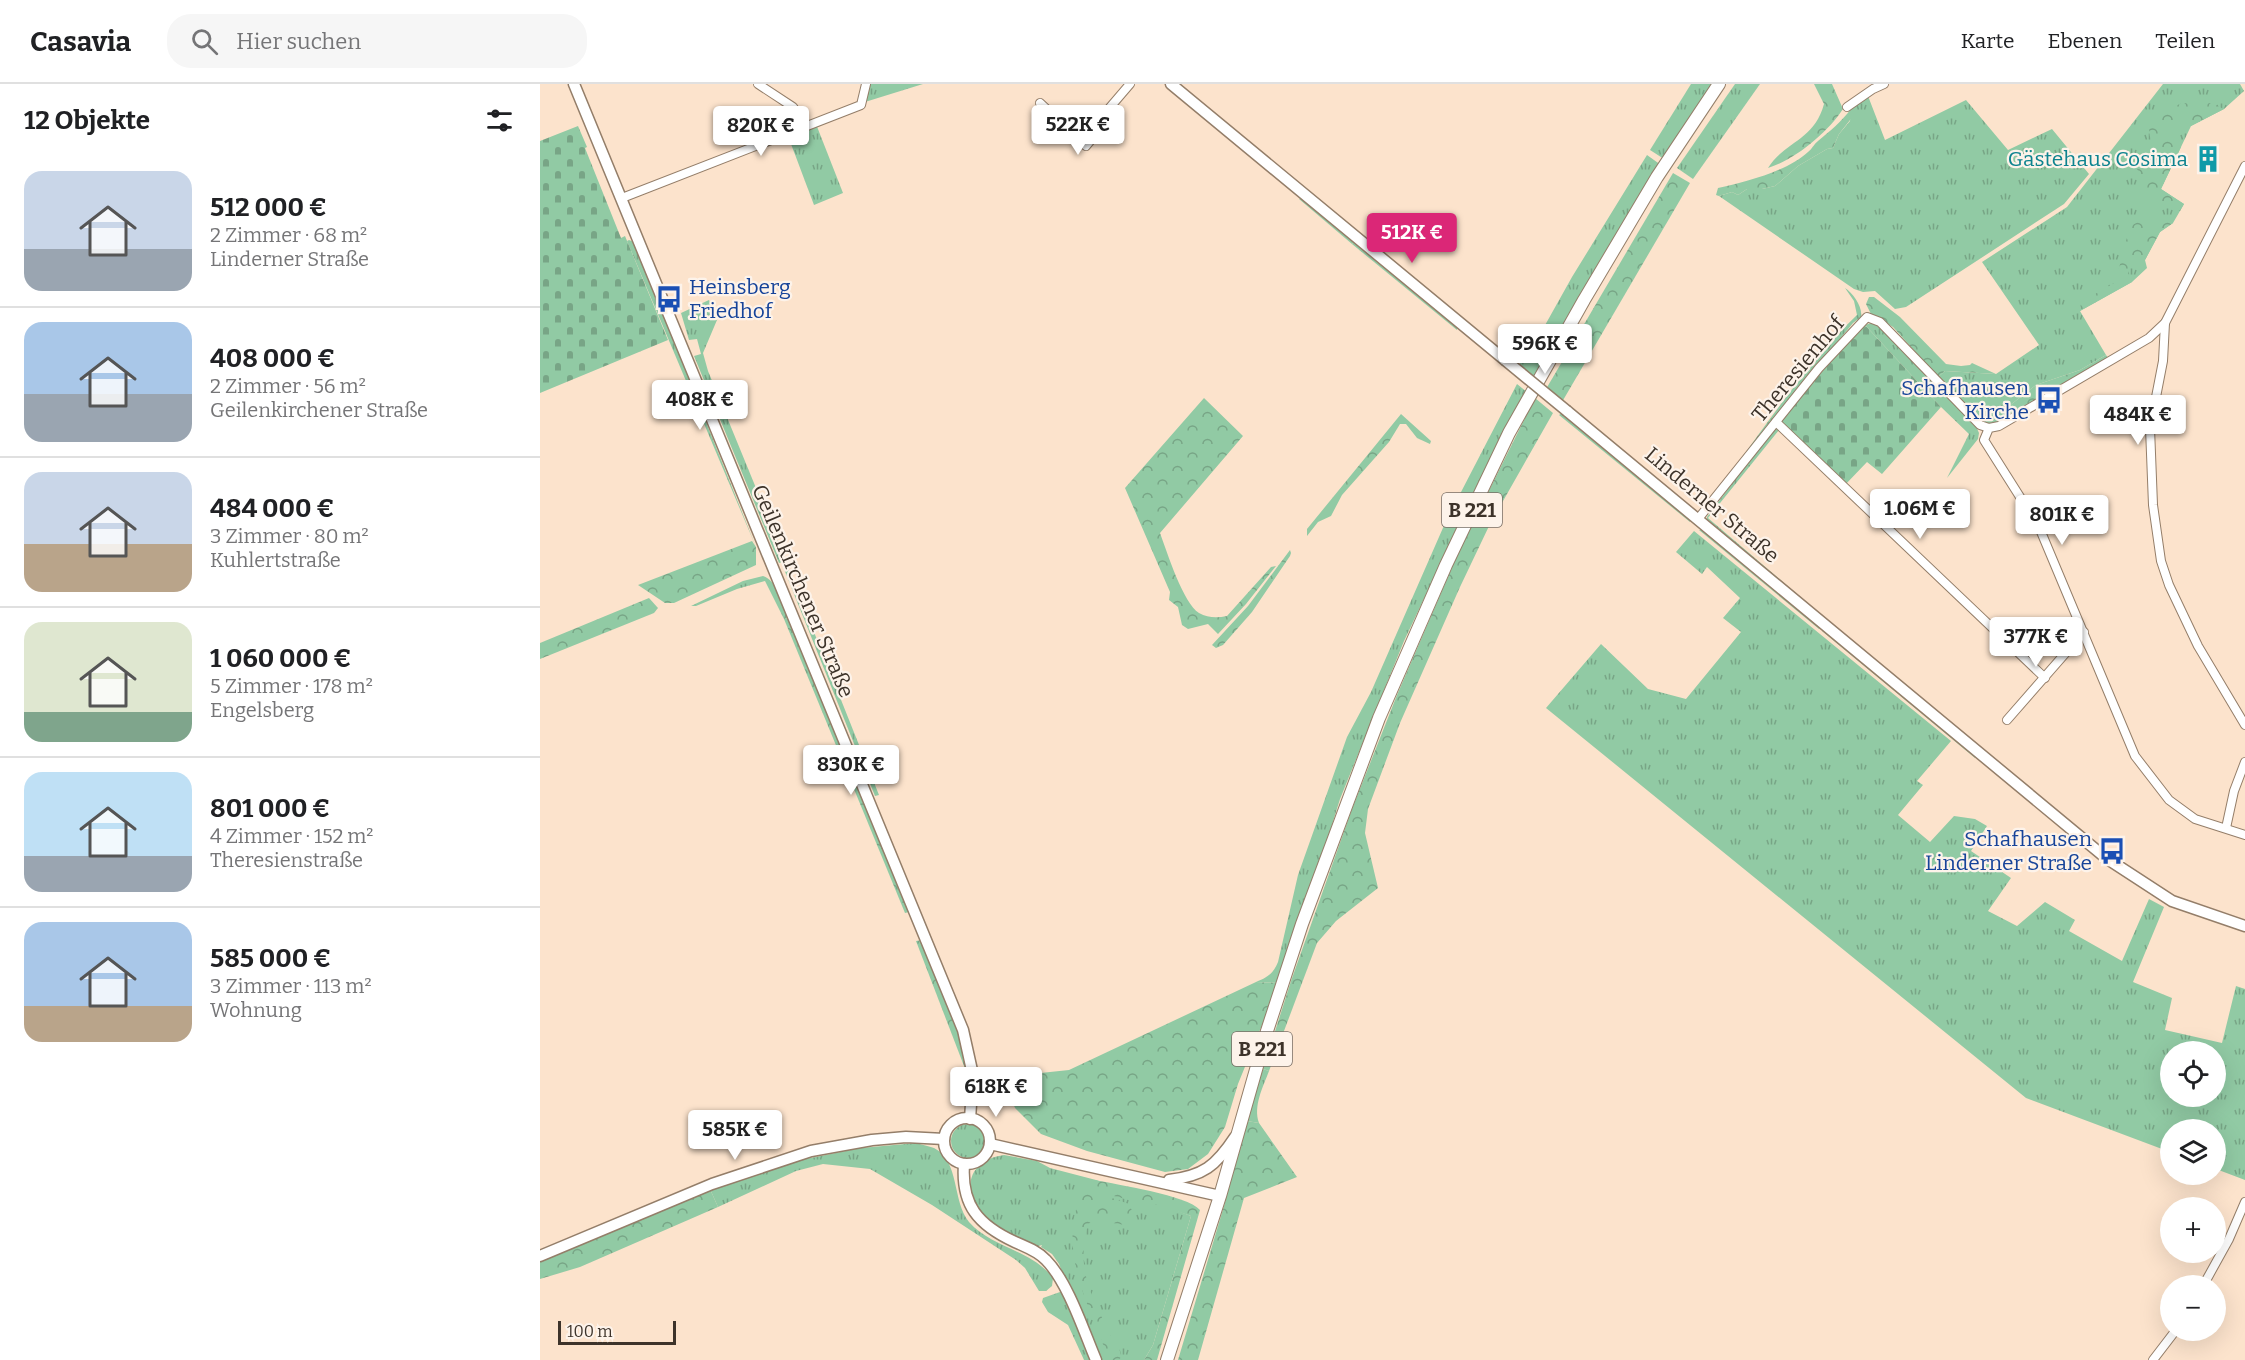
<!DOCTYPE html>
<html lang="de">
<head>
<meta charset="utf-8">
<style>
	:root { --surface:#fff; --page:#f6f6f6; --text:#202124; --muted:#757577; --line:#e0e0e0; --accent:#db2777 }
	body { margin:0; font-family:Bitter,serif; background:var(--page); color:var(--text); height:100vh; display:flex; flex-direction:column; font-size:22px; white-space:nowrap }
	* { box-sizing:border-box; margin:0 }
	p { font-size:20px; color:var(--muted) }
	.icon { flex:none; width:33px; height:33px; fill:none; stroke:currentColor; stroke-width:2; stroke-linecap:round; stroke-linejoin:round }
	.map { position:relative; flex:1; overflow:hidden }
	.side { display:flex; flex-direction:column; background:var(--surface); width:540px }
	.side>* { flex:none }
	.controls { position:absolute; left:1620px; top:957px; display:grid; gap:12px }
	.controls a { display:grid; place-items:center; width:66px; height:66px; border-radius:50%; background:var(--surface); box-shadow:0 6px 24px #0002; font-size:30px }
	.scale { position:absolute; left:18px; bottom:15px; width:118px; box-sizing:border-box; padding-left:6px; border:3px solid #3d332a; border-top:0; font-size:16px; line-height:21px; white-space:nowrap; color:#3d332a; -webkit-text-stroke:4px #fdf3ea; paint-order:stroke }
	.price { position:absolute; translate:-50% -51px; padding:0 14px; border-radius:6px; background:#fff; color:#222; font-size:20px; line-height:39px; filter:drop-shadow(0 2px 3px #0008) }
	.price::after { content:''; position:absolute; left:50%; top:36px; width:18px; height:14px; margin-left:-9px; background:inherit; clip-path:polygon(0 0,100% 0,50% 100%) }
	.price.active { background:var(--accent); color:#fff }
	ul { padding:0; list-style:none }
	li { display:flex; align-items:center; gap:18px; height:150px; padding:0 24px }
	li+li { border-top:2px solid var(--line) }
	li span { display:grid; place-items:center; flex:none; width:168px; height:120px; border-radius:18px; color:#555 }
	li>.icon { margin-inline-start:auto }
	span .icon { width:72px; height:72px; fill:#fffc; stroke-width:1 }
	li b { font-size:26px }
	h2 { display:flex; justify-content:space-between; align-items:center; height:72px; padding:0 24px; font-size:26px }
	header { display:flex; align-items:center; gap:36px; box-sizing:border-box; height:84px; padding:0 30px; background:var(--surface); border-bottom:2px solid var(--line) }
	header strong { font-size:28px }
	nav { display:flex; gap:33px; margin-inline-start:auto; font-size:21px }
	.search { width:420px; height:54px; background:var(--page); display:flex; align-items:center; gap:15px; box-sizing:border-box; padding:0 21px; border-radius:24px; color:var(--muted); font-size:22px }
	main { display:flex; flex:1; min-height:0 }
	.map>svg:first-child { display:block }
	.grass { fill:url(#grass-tufts); fill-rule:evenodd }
	.forest { fill:url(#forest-crowns) }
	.cemetery { fill:url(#cemetery-stones) }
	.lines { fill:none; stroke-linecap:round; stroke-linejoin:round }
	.street-casing { stroke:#947e69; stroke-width:10 }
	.secondary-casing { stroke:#947e69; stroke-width:13 }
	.primary-casing { stroke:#947e69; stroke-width:14 }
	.street { stroke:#fff; stroke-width:8 }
	.secondary { stroke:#fff; stroke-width:10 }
	.primary { stroke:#fff; stroke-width:12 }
	.secondary-bridge-casing { stroke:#947e69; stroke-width:13; stroke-linecap:butt }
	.secondary-bridge { stroke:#fff; stroke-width:10 }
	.labels { text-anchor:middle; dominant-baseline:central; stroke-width:4.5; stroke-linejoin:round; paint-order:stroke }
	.shield { fill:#fdf3ea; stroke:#776d64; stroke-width:1.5 }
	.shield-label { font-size:20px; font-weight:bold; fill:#3d332a }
	.culture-label { font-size:21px; fill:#0d838f; stroke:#fdf3ea; text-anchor:end }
	.transit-label { font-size:21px; fill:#164399; stroke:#fdf3ea; text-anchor:end }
	.street-label { font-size:21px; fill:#3d332a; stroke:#fdf3ea }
</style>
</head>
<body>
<header>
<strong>Casavia</strong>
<div class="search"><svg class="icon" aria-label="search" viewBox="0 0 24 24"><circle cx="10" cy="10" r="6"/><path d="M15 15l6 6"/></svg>Hier suchen</div>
<nav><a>Karte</a><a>Ebenen</a><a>Teilen</a></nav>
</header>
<main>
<section class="side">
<h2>12 Objekte<svg class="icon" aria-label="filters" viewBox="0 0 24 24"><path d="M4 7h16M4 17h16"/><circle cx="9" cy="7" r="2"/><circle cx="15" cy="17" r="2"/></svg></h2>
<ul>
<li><span style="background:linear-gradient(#c9d6e8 65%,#9aa5b1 0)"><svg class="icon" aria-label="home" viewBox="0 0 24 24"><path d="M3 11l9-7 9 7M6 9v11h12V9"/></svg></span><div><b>512 000 €</b><p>2 Zimmer · 68 m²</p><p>Linderner Straße</p></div></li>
<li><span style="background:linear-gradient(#a9c7e8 60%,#9aa5b1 0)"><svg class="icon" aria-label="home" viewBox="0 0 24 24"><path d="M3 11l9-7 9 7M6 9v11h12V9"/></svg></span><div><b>408 000 €</b><p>2 Zimmer · 56 m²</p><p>Geilenkirchener Straße</p></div></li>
<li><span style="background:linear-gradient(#c9d6e8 60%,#b9a48a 0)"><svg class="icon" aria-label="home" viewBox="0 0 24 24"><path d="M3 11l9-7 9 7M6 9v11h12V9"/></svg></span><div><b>484 000 €</b><p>3 Zimmer · 80 m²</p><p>Kuhlertstraße</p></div></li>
<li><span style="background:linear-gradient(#dfe7d0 75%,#7fa58c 0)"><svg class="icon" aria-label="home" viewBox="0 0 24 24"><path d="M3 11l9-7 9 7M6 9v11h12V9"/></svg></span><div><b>1 060 000 €</b><p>5 Zimmer · 178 m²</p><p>Engelsberg</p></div></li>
<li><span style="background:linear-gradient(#bfe0f5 70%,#9aa5b1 0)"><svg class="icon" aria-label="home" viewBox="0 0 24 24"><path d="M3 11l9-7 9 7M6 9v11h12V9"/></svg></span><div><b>801 000 €</b><p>4 Zimmer · 152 m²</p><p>Theresienstraße</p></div></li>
<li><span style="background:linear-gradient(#a9c7e8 70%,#b9a48a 0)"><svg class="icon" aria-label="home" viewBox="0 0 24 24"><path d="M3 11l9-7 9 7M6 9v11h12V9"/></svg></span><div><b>585 000 €</b><p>3 Zimmer · 113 m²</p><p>Wohnung</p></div></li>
</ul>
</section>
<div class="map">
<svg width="1705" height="1276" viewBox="0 0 1705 1276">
	<defs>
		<pattern id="grass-tufts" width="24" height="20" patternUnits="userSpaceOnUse" patternTransform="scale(1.5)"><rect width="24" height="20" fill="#91caa4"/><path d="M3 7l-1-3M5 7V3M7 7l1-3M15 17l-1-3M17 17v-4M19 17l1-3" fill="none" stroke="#78a586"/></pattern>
		<pattern id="forest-crowns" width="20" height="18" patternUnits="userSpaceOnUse" patternTransform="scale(1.5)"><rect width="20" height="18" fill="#91caa4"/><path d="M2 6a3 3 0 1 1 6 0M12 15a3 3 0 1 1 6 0" fill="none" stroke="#78a586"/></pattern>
		<pattern id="cemetery-stones" width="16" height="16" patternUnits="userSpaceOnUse" patternTransform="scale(1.5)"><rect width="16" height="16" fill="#91caa4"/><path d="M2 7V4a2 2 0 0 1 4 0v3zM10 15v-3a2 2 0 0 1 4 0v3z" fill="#78a586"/></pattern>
	</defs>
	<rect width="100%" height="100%" fill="#fce3cc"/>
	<!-- grass -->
	<g class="grass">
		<path d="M330,0H383L325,18Z"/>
		<path d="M1151,0H1172L1124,75L1110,66Z"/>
		<path d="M1195,0H1220L1153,95L1137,84Z"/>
		<path d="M1623,0H1700L1704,7L1684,25L1651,42L1621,105L1644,120L1633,139L1620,148L1605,176L1607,184L1592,198L1540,227L1566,271L1540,286L1496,301L1455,333L1432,331L1398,293L1405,287L1456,290L1499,261L1442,178L1527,123Z"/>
		<path d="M1328,12L1345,56L1426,16L1468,66L1512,45L1549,90L1524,120L1366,223L1355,225L1335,207L1323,208L1314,205L1179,112L1192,108L1198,111L1207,105H1222L1235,102L1258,82L1287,65L1293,64L1299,50L1310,37L1311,25Z"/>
		<path d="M276,40L303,109L274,121L248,52Z"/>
		<path d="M1107,71L1121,81L994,297L977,283L990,268L1032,193Z"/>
		<path d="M761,114L814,158L812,160L759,115Z"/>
		<path d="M89,156L94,158L216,463L87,157Z"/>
		<path d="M1305,204C1313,209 1323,223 1321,233L1313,239L1200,376C1235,328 1274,272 1317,231L1314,217Z"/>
		<path d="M169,216L177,236L163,269L168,287L246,477L239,479L154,272L161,270L157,255L149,256L141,229Z"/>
		<path d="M1331,239L1340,242L1435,340L1439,349L1438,355L1407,394L1429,350L1401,323L1325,241Z"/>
		<path d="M977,300L988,309L941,394L864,557L800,715L779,783L739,899L716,898C728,893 733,890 738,878L758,791L807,653L831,608L906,437Z"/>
		<path d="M1022,329L1150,435V438L1030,340L1019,331Z"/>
		<path d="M1234,344L1239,346L1168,434L1284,533L1285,537L1166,439L1167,433Z"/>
		<path d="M1159,446H1163L1281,543L1279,545Z"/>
		<path d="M1154,447L1411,657L1377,697L1383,701L1358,731L1390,758L1414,732L1435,735L1447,742L1431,767L1471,794L1448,827L1477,842L1505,818L1535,836L1529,847L1582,877L1609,815L1624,823L1593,898L1632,914L1625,946L1682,959L1696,902L1705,905V1096L1676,1085V1046H1630V1068L1486,1014L1006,624L1061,560L1108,605L1146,615L1201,548L1183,534L1200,514L1167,483L1162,490L1136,468ZM1630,968H1676V1012H1630Z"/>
		<path d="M248,483L339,711L335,712L244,485Z"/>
		<path d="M223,492C237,496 243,522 249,534L244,535L225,497L197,505L156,522H151L203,497Z"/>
		<path d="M1283,545L1436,672L1435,674L1282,547Z"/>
		<path d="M723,985L729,987C723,1003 713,1022 719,1039L707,1037Z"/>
		<circle cx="428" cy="1057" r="17"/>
		<path d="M376,1059C382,1061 389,1062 394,1064C420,1077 412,1117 429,1138C452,1164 492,1166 513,1194L512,1202L506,1207H499L485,1184L476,1176L392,1121L330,1085L283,1080L256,1087L178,1123L170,1105L240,1080L321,1064Z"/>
		<path d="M464,1071L497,1077L510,1084L556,1096L651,1132L613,1261L604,1276H558L519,1180L512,1170L501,1163L502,1161L495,1163C479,1155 458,1148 445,1136C442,1133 440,1128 438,1124C421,1098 434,1075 464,1071Z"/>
		<path d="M520,1208L525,1209L553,1276H544L528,1241L508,1228L502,1218L503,1214Z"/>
	</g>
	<!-- forest -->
	<g class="forest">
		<path d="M1274,0H1292L1303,25C1288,48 1255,76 1228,84C1245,57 1274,57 1284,20Z"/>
		<path d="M1642,19L1661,21L1670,19L1684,25L1651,42L1639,35L1633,37V44L1641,63L1621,105L1644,120L1640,127L1624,120L1616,125L1605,117L1598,105L1604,95L1590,75L1611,56C1603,30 1625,28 1642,19Z"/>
		<path d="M1311,25L1314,31L1299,50L1293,64L1287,65L1258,82L1235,102L1222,105H1207L1198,111L1192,108L1179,112L1176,111L1178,104C1205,98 1248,87 1268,68C1272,65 1274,60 1278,57C1290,47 1301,38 1311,25Z"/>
		<path d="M1133,89L1150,99L1022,318L1006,305Z"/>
		<path d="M1610,132L1633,139L1620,148L1605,176L1594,175L1588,189L1592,198L1540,227L1541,218L1576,198L1581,193L1578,188L1590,142Z"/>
		<path d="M814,158L917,243V246L812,160Z"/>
		<path d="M1329,213H1334L1360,233L1406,280L1421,282L1430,281L1432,279L1456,290L1405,287L1398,293L1353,243L1331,230L1326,220Z"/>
		<path d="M1566,271L1569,275L1465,338C1451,341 1443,341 1432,331L1455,333L1496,301L1540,286Z"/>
		<path d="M664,314L703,352L620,449C627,468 643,519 659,529C668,534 677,534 687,532L731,483L736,482L706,520L678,550L668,540L648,545L642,541L638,523L629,516L630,508L585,404Z"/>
		<path d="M995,314L1013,329L950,440L920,503L860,639L828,725L825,749L838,804L796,837L777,859L729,987L723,985L751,897L812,725L857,611L920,465Z"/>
		<path d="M861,330L891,357L890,360L877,354L866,340H860L849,358L802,411L791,432L778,438L767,452V445Z"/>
		<path d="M212,457L216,463V481L134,519H125L98,501Z"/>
		<path d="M750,466L751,469L750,472L712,528L683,561L676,564L672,561L708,522Z"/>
		<path d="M109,514L118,524L114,529L0,575V559Z"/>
		<path d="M249,534L369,828L365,829L244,535Z"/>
		<path d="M382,856L421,951L429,995L376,857Z"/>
		<path d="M716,898L739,899L698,1000L685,1043L668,1070L648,1085L625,1088L547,1067L501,1050L475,1024L468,1006L474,995L491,990L529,986Z"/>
		<path d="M707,1037L719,1039L757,1093L704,1114L658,1276H638L684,1122Z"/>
		<path d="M555,1096C578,1101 647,1111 660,1126L617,1276H604L613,1261L651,1132L590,1112L585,1115C572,1111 557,1110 555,1096Z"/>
		<path d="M552,1099L555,1108L589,1120L593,1129L589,1138L585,1141L555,1136L548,1140C536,1184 550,1209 569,1248C573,1257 581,1263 581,1273L579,1276H569C553,1230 526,1185 534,1135C537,1120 540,1108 552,1099Z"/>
		<path d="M170,1105L178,1123L40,1183L0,1195V1175Z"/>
	</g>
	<!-- cemetery -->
	<g class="cemetery">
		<path d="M38,42L47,63L45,64L81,154L85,152L128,256L0,309V57Z"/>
		<path d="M1325,241L1401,323L1342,390L1327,378L1304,402L1238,339L1293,275Z"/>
	</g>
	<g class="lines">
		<defs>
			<g id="street">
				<path d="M218,0L253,23L265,41"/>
				<path d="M500,19L546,62L562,43L560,35L590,0"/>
				<path d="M1307,23L1333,5L1344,0"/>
				<path d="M1705,82L1625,239L1623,277L1610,344L1613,421L1621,477L1629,501L1658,562L1705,641"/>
				<path d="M82,114L321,21L326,0"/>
				<path d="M1625,239L1609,254L1459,342L1449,344L1444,356L1499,443L1595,672L1629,716L1655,735L1705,751"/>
				<path d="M1236,338L1505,594"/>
				<path d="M1158,435L1279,284L1327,233L1340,238L1440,341L1449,344"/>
				<path d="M1467,636L1544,548"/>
				<path d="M1686,744L1694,707L1705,678"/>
				<path d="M1663,1202L1689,1155L1705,1118"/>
				<path d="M1613,1276L1636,1246"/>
			</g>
			<g id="secondary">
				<path d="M34,0L423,946L433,991L430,1035"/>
				<path d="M631,0L965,276"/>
				<path d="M1027,327L1566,774L1632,817L1705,842"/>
				<circle cx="427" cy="1057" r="23"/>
				<path d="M450,1060L680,1112"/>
				<path d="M424,1080C421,1121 438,1141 475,1158C486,1163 498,1167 506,1176C528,1198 544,1248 556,1276"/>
				<path d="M629,1096C663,1092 676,1082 695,1053"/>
				<path d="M0,1172L172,1100L271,1067L332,1056L366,1053L404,1055"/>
			</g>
			<path id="primary" d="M627,1276L680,1112L727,947L762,840L839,634L906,481L969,349L1044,216L1117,93L1179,0"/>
		</defs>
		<!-- street casing -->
		<use href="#street" class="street-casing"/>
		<!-- secondary casing -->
		<use href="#secondary" class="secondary-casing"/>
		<!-- primary casing -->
		<use href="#primary" class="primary-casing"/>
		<!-- street -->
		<use href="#street" class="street"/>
		<!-- secondary -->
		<use href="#secondary" class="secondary"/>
		<!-- primary -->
		<use href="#primary" class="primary"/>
		<defs>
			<path id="secondary-bridge" d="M965,276L1027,327"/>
		</defs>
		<!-- secondary-bridge casing -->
		<use href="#secondary-bridge" class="secondary-bridge-casing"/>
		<!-- secondary-bridge -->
		<use href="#secondary-bridge" class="secondary-bridge"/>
	</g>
	<!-- icons -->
	<defs>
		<symbol id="building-bare" viewBox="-9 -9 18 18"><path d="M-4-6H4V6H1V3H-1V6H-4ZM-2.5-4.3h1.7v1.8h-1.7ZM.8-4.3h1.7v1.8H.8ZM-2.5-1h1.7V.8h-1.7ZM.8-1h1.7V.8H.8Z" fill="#0f9aa8" stroke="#fdf3ea" stroke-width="2.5" paint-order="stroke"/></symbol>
		<symbol id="bus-bare" viewBox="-9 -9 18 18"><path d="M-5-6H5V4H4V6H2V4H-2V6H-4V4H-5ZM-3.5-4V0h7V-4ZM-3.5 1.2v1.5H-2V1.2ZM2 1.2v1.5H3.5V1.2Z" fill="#1a4fb4" stroke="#fdf3ea" stroke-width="2.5" paint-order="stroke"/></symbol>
	</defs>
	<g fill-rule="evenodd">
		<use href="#building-bare" x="1649" y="56" width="38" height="38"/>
		<use href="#bus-bare" x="110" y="196" width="38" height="38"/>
		<use href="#bus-bare" x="1490" y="297" width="38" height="38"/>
		<use href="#bus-bare" x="1553" y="748" width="38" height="38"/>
	</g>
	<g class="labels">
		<!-- shield labels -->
		<g class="shield">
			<rect x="902" y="409" width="60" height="34" rx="4.5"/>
			<rect x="692" y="948" width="60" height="34" rx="4.5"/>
		</g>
		<g class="shield-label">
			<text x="932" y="426">B 221</text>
			<text x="722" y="965">B 221</text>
		</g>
		<!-- culture labels -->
		<g class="culture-label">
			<text x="1648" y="75">Gästehaus Cosima</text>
		</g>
		<!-- transit labels -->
		<g class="transit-label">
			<text x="149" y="203" text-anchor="start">Heinsberg<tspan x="149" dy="24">Friedhof</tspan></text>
			<text x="1489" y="304">Schafhausen<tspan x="1489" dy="24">Kirche</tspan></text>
			<text x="1552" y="755">Schafhausen<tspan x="1552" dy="24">Linderner Straße</tspan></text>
		</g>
		<!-- street labels -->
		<g class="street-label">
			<text transform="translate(1258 285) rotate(-50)">Theresienhof</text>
			<text transform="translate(1172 421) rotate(40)">Linderner Straße</text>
			<text transform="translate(263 507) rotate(67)">Geilenkirchener Straße</text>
		</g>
	</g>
</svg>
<div class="controls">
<a><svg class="icon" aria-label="locate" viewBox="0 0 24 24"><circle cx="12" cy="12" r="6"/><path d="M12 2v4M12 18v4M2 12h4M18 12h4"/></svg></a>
<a><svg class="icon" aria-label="layers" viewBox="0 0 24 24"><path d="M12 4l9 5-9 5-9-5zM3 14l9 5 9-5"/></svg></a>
<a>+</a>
<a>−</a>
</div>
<div class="scale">100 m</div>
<b class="price" style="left:538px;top:72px">522K €</b>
<b class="price" style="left:221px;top:73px">820K €</b>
<b class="price active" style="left:872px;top:180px">512K €</b>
<b class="price" style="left:1005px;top:291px">596K €</b>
<b class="price" style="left:160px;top:347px">408K €</b>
<b class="price" style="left:1598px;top:362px">484K €</b>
<b class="price" style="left:1380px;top:456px">1.06M €</b>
<b class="price" style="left:1522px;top:462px">801K €</b>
<b class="price" style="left:1496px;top:584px">377K €</b>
<b class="price" style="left:311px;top:712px">830K €</b>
<b class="price" style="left:456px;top:1034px">618K €</b>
<b class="price" style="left:195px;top:1077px">585K €</b>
</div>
</main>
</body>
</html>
